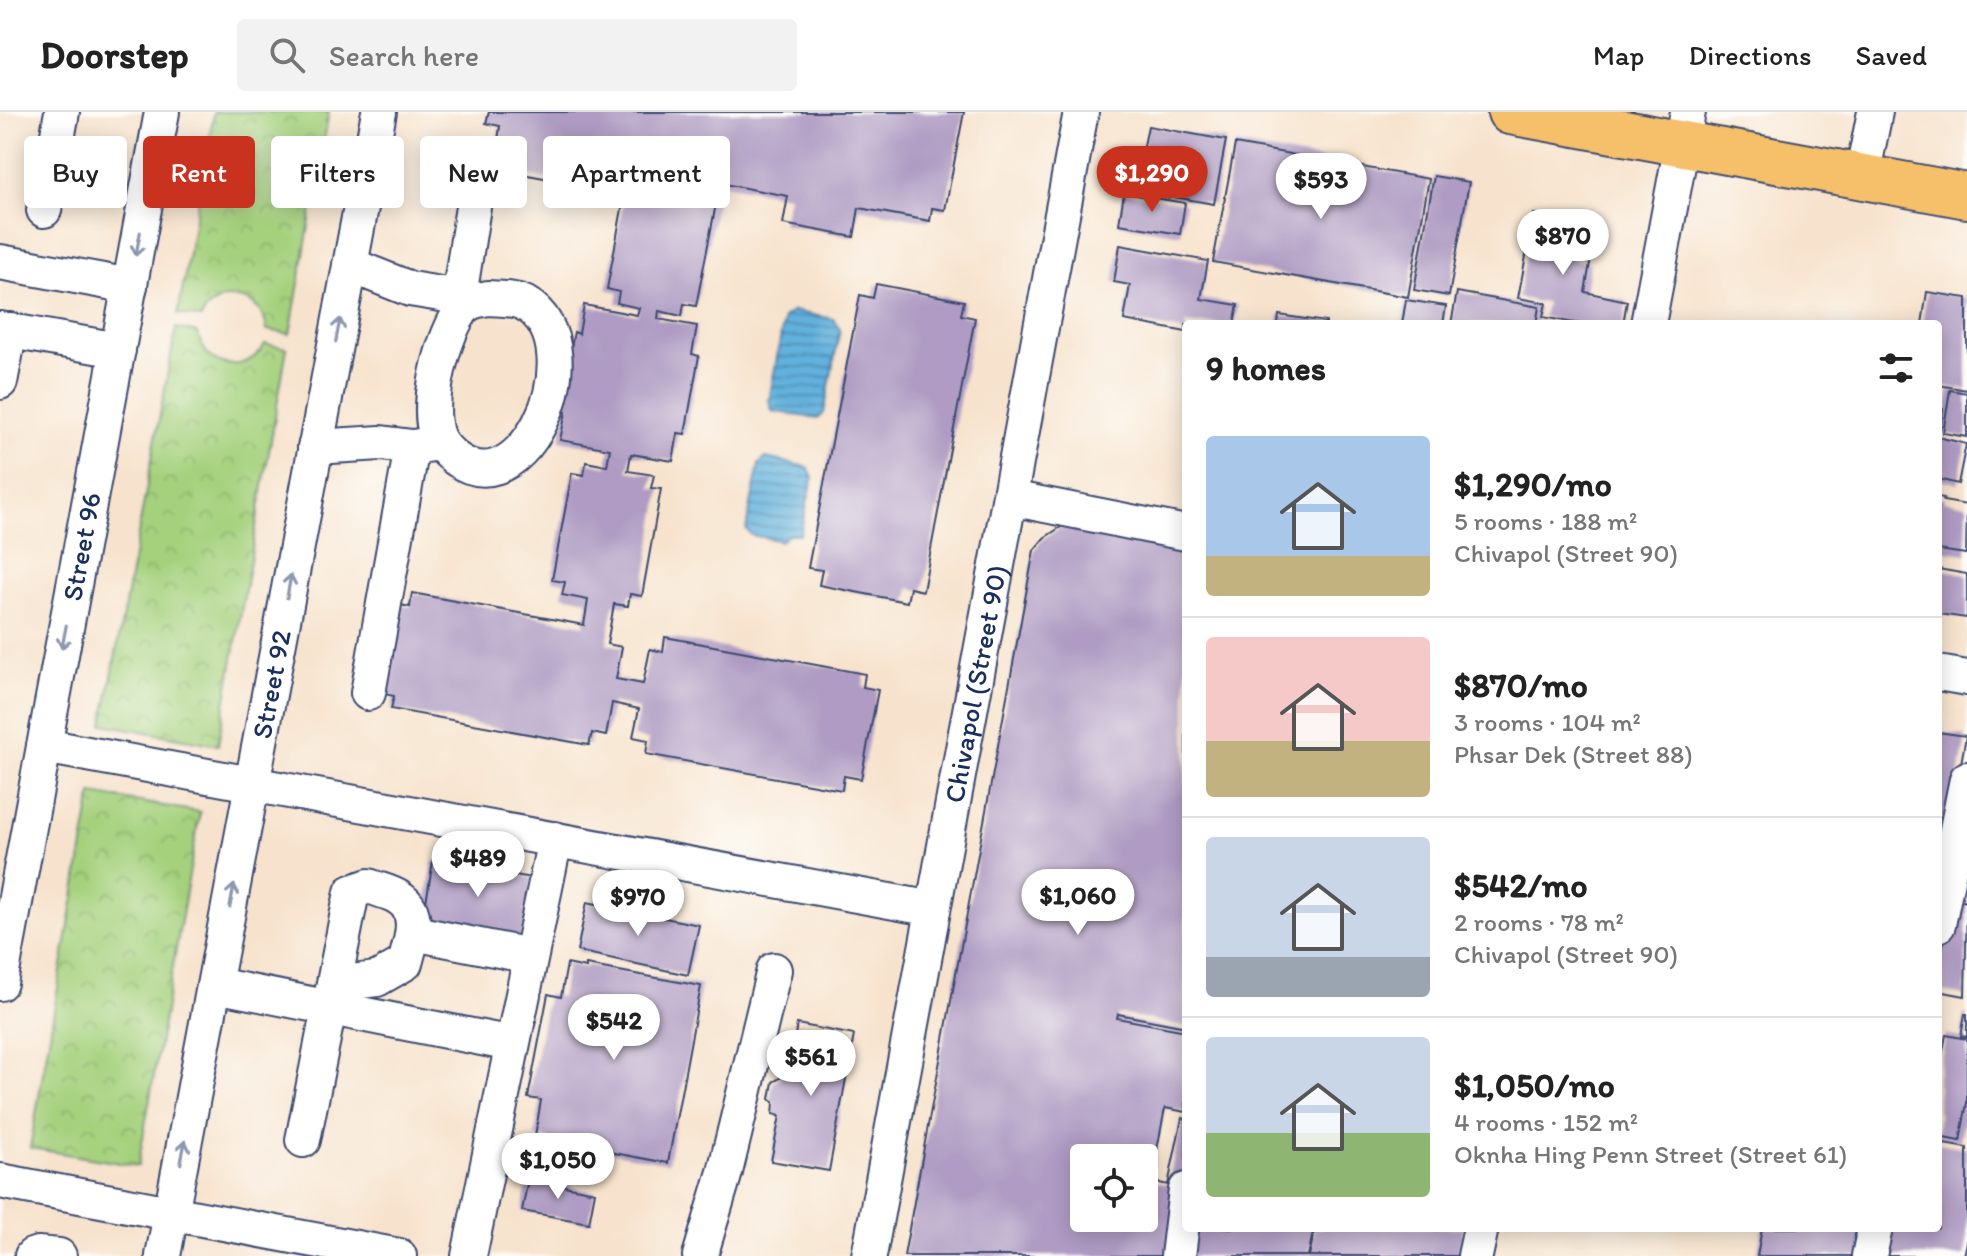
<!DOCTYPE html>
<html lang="en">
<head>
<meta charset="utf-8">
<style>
	:root { --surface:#fff; --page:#f2f2f2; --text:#222; --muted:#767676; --line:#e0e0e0; --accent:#c8321e }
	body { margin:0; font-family:Itim,sans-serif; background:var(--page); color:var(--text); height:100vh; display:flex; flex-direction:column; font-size:30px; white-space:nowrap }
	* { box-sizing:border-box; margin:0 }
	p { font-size:26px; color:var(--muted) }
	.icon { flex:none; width:44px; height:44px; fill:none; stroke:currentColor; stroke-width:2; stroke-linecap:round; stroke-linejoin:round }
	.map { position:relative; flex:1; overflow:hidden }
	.side { position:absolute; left:1182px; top:208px; width:760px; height:912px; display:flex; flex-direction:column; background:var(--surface); border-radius:8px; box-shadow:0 4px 20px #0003 }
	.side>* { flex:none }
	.top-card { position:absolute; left:24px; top:24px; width:760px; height:72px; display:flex; gap:16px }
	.tools { position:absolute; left:1070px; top:1032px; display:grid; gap:16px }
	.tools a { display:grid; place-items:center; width:88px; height:88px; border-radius:8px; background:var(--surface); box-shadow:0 4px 20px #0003; font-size:40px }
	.price { position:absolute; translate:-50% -68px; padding:0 18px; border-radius:28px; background:#fff; color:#222; font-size:26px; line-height:52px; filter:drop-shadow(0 2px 4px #0008) }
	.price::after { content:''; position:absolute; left:50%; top:48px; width:24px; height:18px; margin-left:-12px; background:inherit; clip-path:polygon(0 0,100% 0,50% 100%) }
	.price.on { background:var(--accent); color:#fff }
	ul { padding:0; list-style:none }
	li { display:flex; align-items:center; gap:24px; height:200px; padding:0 24px }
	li+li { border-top:2px solid var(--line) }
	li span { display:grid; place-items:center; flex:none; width:224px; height:160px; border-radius:8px; color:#555 }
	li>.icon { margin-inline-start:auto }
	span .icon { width:96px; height:96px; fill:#fffc; stroke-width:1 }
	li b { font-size:34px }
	h2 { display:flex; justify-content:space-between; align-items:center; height:96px; padding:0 24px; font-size:34px }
	.pill { padding:0 28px; border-radius:8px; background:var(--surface); box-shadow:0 4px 20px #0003; font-size:28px; line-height:72px }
	.pill.on { background:var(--accent); color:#fff }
	header { display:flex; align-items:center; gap:48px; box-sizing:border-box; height:112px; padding:0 40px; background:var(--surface); border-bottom:2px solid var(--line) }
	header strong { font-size:38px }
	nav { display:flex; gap:44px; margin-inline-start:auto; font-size:28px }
	.search { width:560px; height:72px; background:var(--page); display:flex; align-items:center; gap:20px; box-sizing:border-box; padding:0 28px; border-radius:8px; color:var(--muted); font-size:30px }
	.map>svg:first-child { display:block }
	.park { fill:url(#park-crowns); stroke:#60806e; stroke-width:2 }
	.water { fill:url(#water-rules); stroke:#3e709d; stroke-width:2 }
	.building { fill:#af9bc3; fill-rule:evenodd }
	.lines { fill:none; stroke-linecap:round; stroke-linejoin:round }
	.minor-casing { stroke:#3c4a6f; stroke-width:38 }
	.highway-casing { stroke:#3c4a6f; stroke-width:48 }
	.minor { stroke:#fff; stroke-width:34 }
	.highway { stroke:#f6c06b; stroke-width:44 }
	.oneway { stroke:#8d97ae }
	.labels { text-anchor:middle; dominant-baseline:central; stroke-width:7; stroke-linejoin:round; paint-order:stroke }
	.street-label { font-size:28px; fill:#1b2f5e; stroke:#fdfcf7 }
</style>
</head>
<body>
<header>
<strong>Doorstep</strong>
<div class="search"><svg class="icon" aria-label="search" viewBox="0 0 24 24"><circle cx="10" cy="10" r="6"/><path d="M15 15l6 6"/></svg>Search here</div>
<nav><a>Map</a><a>Directions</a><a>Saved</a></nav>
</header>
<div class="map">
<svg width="1967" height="1144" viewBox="0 0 1967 1144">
	<defs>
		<pattern id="park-crowns" width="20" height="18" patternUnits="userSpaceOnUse" patternTransform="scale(2)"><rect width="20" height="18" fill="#a5d17d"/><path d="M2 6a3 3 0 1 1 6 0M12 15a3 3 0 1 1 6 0" fill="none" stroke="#8db46e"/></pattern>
		<pattern id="water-rules" width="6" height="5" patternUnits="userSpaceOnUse" patternTransform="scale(2)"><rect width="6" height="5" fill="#62b0dc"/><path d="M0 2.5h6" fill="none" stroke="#5090b6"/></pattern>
	</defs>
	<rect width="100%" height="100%" fill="#fdfcf7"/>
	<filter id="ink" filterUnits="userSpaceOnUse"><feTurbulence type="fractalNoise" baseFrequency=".0125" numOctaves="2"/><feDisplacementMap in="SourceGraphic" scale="16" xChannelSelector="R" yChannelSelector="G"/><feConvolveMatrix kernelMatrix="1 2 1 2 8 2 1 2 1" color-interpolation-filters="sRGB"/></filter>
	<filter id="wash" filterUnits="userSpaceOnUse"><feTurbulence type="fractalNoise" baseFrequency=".006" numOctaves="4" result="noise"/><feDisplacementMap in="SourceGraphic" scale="32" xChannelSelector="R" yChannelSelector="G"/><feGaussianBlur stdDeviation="1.8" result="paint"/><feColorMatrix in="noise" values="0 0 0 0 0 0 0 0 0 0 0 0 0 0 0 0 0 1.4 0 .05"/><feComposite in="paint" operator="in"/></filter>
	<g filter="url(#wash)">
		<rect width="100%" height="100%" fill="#f7e3cd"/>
		<!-- park -->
		<g class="park">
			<path d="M214,0H329L290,222L267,218C263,181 218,174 201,206L178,202Z"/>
			<path d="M176,216L198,221C204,257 247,264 265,232L287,236L218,633L103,612Z"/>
			<path d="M92,682L200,700L138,1054L30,1036Z"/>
		</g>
		<!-- water -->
		<g class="water">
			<path d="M793,199L833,207L840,217L824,301L818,307L772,299L769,289L784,205Z"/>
			<path d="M766,346L808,355L813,366L800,422H789L781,429L751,423L746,417L759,352Z"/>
		</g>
		<g id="blocks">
			<!-- building -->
			<g class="building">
				<path d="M489,0H964L945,98L932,96L930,109L859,96L854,125L783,112L788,84L708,69L705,85L717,87L696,194L684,192L682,204L659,199L658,207L697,214L692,242L699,244L685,322L678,321L673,349L631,342L628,359L654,363L651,376L661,377L642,484L630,482L628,494L614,492L607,532L622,535L616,567L643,572L650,537L663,540L665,525L865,562L863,575L878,578L861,667L844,664L842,678L646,642L648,628L633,625L639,597L612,591L606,624L592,621L589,633L391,597L394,584L380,581L396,492L410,495L412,481L584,513L588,488L562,483L565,470L552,468L572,361L584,363L586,350L607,354L610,337L560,328L566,300L559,299L574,220L579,222L584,193L637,203L639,196L617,191L619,180L607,177L627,70L638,72L641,58L592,49L587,74L517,61L522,33L498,28L500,14L486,11Z"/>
				<path d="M1148,14L1226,28L1214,92L1135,78Z"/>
				<path d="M1235,32L1429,67L1408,185L1213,150Z"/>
				<path d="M1434,64L1469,70L1449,184L1414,178Z"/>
				<path d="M1124,81L1185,91L1180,122L1119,112Z"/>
				<path d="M1534,102L1578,110L1572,148L1590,151L1585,180L1627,189L1623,212H1580L1543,205L1546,191L1518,186Z"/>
				<path d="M1120,133L1208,149L1201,187L1238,193L1234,212H1186V220L1124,208L1130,173L1114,170Z"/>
				<path d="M876,172L964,189L961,203L975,206L923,479L910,476L907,490L819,473L822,458L808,456L860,183L873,186Z"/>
				<path d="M1457,180L1539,195L1536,212H1451Z"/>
				<path d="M1927,180L1967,186V278L1938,273V212H1922Z"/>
				<path d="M1406,188L1446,194L1443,212H1402Z"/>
				<path d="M1279,203L1326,210V212H1278Z"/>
				<path d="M1950,278L1967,281V325L1943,321Z"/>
				<path d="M1938,296L1943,297L1940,319H1938Z"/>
				<path d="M1938,325L1966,332L1958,372L1938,367Z"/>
				<path d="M1938,385L1944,386L1943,389L1967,393L1966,442L1938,438Z"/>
				<path d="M1064,413L1186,432V915L1118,902L1117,906L1186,919V1000L1165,996L1151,1069L1168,1073L1182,1006L1186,1007V1116H1314L1308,1144H904L1034,438L1044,426ZM1084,1046H1144V1106H1084Z"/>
				<path d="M1938,457L1967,462V506L1938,502Z"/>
				<path d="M1938,620L1966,624L1951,707L1938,705Z"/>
				<path d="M433,749L532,766L522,825L423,808Z"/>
				<path d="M1952,786L1967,790L1965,884L1938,879V859Z"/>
				<path d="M587,790L699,813L688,863L577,839Z"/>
				<path d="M567,852L586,856V853L701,874L668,1051L550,1029L551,1027L535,1024L541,988L528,986L548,882L561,885Z"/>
				<path d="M1965,902H1967V925L1961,924Z"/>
				<path d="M797,912L854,923L829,1059L771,1049L780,1004L773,1002L774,991L770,987L773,970L780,966L782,955L789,956Z"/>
				<path d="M1946,923L1967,927V991L1960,1029L1938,1025V964Z"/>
				<path d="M1938,1031L1967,1036V1130L1964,1144H1877L1882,1116H1938Z"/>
				<path d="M528,1067L595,1080L589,1111L522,1099Z"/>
				<path d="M1315,1116H1464L1458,1144H1309Z"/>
				<path d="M1762,1116H1866L1861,1144H1757Z"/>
			</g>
		</g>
	</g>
	<g filter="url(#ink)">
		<use href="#blocks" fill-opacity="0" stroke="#3c4a6f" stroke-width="2"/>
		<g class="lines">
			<defs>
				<g id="minor">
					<path d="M1862,65L1875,0"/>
					<path d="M44,98L62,0"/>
					<path d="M0,150L130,174"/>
					<path d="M350,153L410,177L459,185L467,192"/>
					<path d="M459,185L479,56"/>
					<path d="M488,186C499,187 514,186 524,191C602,234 515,422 442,333C420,306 443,219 465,194C470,189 480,188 488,186Z"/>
					<path d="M1648,212L1688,0"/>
					<path d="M0,217L118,238"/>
					<path d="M0,270L10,218"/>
					<path d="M315,335L381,331L412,335L434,332"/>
					<path d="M1010,386L1186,421"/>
					<path d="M1938,561L1967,566"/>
					<path d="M368,581L412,335"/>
					<path d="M44,634L933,797"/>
					<path d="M1938,813L1967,667"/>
					<path d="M414,821L530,844"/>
					<path id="s1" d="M0,871L162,0"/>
					<path d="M215,873L512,932"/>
					<path d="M303,1028L352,780L369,774C378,778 391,780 399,786C422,800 411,830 405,851L377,867L334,872"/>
					<path d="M0,1069L399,1144"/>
					<path d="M32,1144L38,1142L59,1144"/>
					<path id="s2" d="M163,1144L379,0"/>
					<path d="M469,1144L555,727"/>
					<path d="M700,1144L725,1060L774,858"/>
					<path id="s3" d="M869,1144L1081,0"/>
					<path d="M1178,1144L1186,1078"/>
					<path d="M1475,1144L1481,1116"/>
					<path d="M1869,1144L1875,1116"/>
				</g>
				<path id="highway" d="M1510,0L1967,84"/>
			</defs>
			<!-- minor casing -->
			<use href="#minor" class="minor-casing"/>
			<!-- highway casing -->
			<use href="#highway" class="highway-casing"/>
			<!-- minor -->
			<use href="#minor" class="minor"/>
			<!-- highway -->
			<use href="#highway" class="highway"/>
		</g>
		<!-- one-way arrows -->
		<defs><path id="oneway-shaft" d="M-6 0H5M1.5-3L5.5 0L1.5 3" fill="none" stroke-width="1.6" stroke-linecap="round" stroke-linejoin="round" transform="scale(2)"/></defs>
		<g class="oneway">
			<use href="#oneway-shaft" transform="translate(138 132) rotate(101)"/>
			<use href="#oneway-shaft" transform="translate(338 218) rotate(-79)"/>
			<use href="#oneway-shaft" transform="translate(289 474) rotate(-80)"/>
			<use href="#oneway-shaft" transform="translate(64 525) rotate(101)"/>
			<use href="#oneway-shaft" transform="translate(232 784) rotate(-79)"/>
			<use href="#oneway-shaft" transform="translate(183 1040) rotate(-79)"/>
		</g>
	</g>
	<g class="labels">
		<!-- street labels -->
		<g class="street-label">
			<text stroke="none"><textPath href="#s1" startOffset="444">Street 96</textPath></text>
			<text stroke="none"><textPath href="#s2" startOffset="582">Street 92</textPath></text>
			<text stroke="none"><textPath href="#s3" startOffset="582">Chivapol (Street 90)</textPath></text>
		</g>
	</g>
</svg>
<div class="tools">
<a><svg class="icon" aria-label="locate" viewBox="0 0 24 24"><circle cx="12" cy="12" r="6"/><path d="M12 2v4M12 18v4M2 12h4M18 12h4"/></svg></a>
</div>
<b class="price on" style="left:1152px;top:102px">$1,290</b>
<b class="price" style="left:1321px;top:109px">$593</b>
<b class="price" style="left:1563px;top:165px">$870</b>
<b class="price" style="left:478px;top:787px">$489</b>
<b class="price" style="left:1078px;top:825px">$1,060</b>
<b class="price" style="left:638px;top:826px">$970</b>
<b class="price" style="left:614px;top:950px">$542</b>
<b class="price" style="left:811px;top:986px">$561</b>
<b class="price" style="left:558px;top:1089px">$1,050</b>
<div class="top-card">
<a class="pill">Buy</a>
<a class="pill on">Rent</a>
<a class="pill">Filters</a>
<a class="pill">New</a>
<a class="pill">Apartment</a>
</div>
<section class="side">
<h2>9 homes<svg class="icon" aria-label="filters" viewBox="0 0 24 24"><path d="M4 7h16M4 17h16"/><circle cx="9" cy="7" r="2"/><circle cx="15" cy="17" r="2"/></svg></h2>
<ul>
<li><span style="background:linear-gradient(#a9c7e8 75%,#c2b280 0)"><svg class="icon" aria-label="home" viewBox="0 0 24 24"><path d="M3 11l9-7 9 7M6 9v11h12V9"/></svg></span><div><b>$1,290/mo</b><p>5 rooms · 188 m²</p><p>Chivapol (Street 90)</p></div></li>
<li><span style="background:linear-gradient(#f6c9c9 65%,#c2b280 0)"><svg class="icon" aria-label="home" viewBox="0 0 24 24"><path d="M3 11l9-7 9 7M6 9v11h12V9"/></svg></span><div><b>$870/mo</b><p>3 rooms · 104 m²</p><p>Phsar Dek (Street 88)</p></div></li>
<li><span style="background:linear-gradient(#c9d6e8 75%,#9aa5b1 0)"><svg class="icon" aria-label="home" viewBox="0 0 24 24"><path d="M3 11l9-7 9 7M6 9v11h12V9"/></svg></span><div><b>$542/mo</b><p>2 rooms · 78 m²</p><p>Chivapol (Street 90)</p></div></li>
<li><span style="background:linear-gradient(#c9d6e8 60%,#8fb573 0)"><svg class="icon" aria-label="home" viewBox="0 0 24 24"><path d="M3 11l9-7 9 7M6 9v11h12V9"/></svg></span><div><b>$1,050/mo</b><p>4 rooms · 152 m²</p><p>Oknha Hing Penn Street (Street 61)</p></div></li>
</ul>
</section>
</div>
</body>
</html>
